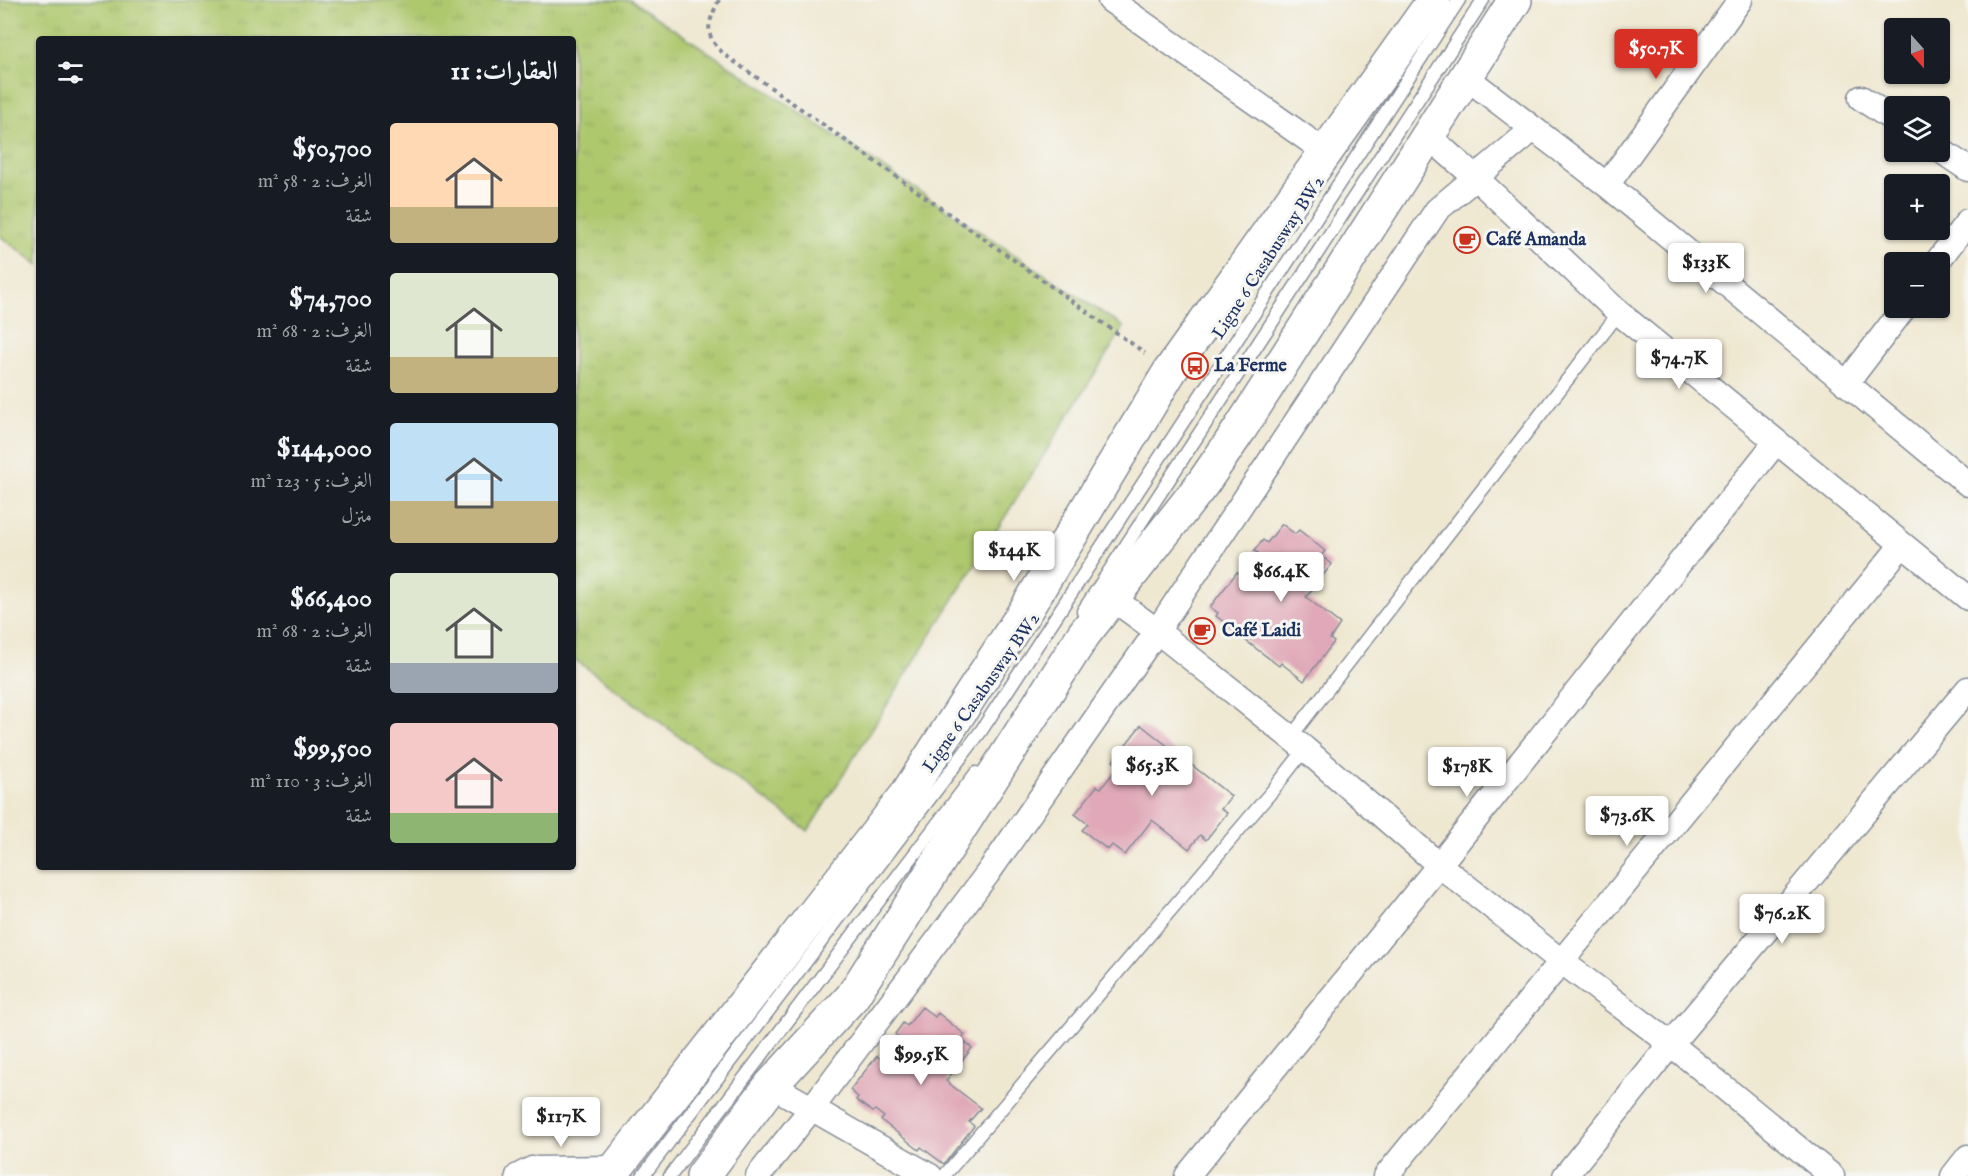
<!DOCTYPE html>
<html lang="ar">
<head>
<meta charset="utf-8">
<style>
	:root { --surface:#171b24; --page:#20242c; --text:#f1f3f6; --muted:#9ea1a6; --accent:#d93025 }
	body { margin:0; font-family:"IM FELL English",Amiri,serif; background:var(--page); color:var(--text); direction:rtl; height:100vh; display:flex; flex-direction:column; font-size:22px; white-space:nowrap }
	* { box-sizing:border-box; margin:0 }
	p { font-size:20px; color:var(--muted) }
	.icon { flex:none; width:33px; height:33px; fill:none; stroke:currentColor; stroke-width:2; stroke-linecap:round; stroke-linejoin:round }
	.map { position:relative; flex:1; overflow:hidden; direction:ltr }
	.drawer { position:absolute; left:36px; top:36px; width:540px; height:834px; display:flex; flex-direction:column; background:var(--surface); border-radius:6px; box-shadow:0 2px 4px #0004; direction:rtl }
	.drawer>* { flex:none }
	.needle { width:39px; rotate:159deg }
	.buttons { position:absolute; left:1884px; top:18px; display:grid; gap:12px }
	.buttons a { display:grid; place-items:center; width:66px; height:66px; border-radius:6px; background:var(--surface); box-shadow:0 2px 4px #0004; font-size:30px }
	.price { position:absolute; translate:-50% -51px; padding:0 14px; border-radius:6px; background:#fff; color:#222; font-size:20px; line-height:39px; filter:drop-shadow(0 2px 3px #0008) }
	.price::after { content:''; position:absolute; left:50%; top:36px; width:18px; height:14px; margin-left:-9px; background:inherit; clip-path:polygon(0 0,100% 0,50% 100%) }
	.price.current { background:var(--accent); color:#fff }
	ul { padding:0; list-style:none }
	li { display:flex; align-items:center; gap:18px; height:150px; padding:0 18px }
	li span { display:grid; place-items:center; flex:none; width:168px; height:120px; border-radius:6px; color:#555 }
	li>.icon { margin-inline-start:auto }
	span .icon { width:72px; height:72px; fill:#fffc; stroke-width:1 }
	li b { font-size:26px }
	h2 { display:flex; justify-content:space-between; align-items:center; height:72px; padding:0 18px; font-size:26px }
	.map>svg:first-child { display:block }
	.grass { fill:url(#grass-tufts); stroke:#647c66; stroke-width:1.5 }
	.building { fill:#e0a8b8 }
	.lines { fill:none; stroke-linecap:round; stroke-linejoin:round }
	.lane-casing { stroke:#858c98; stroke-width:15 }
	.street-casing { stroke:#858c98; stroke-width:27 }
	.secondary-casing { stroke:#858c98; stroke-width:36 }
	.path { stroke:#858c98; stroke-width:4; stroke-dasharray:4.5 4.5; stroke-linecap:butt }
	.lane { stroke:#fff; stroke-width:12 }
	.street { stroke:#fff; stroke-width:24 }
	.secondary { stroke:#fff; stroke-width:33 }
	.labels { text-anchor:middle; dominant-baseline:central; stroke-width:6; stroke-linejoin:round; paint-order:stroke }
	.poi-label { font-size:18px; font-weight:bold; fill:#1b2f5e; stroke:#f6f6f2; text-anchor:start }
	.street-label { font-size:18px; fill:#1b2f5e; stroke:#f6f6f2 }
</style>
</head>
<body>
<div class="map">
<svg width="1968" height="1176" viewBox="0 0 1968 1176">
	<defs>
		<pattern id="grass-tufts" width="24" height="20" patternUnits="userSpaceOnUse" patternTransform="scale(1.5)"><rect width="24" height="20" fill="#aec86e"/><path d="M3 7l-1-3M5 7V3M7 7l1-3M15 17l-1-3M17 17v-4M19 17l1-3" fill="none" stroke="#95ac62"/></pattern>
	</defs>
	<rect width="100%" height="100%" fill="#f6f6f2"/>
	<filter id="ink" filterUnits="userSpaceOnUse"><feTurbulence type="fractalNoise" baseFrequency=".0167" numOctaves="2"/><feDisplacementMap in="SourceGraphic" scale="12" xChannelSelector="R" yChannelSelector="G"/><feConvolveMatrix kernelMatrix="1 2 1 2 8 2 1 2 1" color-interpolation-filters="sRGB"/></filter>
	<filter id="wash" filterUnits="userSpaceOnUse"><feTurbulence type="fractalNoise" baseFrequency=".008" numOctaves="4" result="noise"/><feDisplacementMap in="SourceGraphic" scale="24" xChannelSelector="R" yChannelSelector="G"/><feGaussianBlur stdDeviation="1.35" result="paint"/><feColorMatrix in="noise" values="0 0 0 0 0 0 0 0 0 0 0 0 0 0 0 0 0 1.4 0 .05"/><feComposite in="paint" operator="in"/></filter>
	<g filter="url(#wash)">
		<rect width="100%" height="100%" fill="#efe8d1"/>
		<!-- grass -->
		<path class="grass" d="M0,0H630L1124,327L808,831L573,658V39H39V265L0,236Z"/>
		<g id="blocks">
			<!-- building -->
			<g class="building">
				<path d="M1282,524L1295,534L1299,530L1325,551L1321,556L1332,564L1306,597L1340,624L1330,639L1334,642L1304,681L1281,663L1279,666L1241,637L1244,634L1235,627L1233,629L1216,616L1218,613L1210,607L1237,572L1241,575L1258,553L1254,551L1263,540L1267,543Z"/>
				<path d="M1141,725L1231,796L1221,809L1227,813L1206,840L1200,835L1189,849L1152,820L1125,855L1112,845L1108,850L1082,830L1088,824L1075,814L1097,786L1101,788L1119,766L1113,761Z"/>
				<path d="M922,1007L935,1017L938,1013L965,1035L961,1039L972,1048L946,1081L981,1108L969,1122L974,1126L944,1164L921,1147L919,1150L881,1120L884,1117L875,1110L873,1112L856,1100L858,1097L850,1090L877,1056L881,1059L898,1037L895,1034L903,1023L907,1026Z"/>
			</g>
		</g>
	</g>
	<g filter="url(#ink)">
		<use href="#blocks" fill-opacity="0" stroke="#858c98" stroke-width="1.5"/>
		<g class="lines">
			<defs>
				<g id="lane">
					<path d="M1083,611L1483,0"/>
					<path d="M1290,738L1619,313"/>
					<path d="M643,1176L981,731L1459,0"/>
					<path d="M670,1176L976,773"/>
					<path d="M944,1176L1273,790L1305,749"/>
				</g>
				<g id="street">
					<path d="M1110,0L1327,153"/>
					<path d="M1466,77L1607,185L1968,484"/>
					<path d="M1861,98L1894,120"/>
					<path d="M1428,136L1475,177L1619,313L1968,598"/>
					<path d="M1940,150L1968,169"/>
					<path d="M1607,185L1740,0"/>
					<path d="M1937,262L1968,221"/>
					<path d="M1846,384L1904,308"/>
					<path d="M1112,598L1157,631L1305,749L1439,865L1561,961L1671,1044L1832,1176"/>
					<path d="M771,1085L930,1176"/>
					<path d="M518,1176L532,1169L616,1168"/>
					<path d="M758,1176L812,1108L988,873L1157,631L1437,210L1533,129"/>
					<path d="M1187,1176L1439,865L1776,442"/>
					<path d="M1386,1176L1902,545"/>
					<path d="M1565,1176L1671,1044L1968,689"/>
					<path d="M1953,1176L1968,1157"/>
				</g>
				<g id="secondary">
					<path d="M610,1176L905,797L1027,608L1170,371L1434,0"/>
					<path d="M703,1176L771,1085L852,997L1084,634L1203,483L1240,429L1515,0"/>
				</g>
			</defs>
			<!-- lane casing -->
			<use href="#lane" class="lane-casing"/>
			<!-- street casing -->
			<use href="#street" class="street-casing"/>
			<!-- secondary casing -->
			<use href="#secondary" class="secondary-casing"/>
			<!-- path -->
			<path class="path" d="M719,0C707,25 703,35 725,55L1145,353"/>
			<!-- lane -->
			<use href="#lane" class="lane"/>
			<!-- street -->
			<use href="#street" class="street"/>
			<!-- secondary -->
			<use href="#secondary" class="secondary"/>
		</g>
	</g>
	<!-- icons -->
	<defs>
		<symbol id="cafe-ring" viewBox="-11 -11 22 22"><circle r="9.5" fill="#f6f6f2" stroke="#c8321e" stroke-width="1.5"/><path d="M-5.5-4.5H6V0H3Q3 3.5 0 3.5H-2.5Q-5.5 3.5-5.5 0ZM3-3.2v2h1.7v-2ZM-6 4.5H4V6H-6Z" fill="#c8321e"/></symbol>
		<symbol id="bus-ring" viewBox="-11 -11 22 22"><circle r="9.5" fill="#f6f6f2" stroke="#c8321e" stroke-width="1.5"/><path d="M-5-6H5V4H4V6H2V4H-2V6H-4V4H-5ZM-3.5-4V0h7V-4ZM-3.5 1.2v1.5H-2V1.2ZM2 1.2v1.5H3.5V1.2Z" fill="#c8321e"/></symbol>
	</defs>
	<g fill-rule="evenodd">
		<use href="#cafe-ring" x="1452" y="225" width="30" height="30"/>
		<use href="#bus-ring" x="1180" y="351" width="30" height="30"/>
		<use href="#cafe-ring" x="1187" y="616" width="30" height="30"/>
	</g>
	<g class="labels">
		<!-- poi labels -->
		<g class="poi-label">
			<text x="1486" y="240">Café Amanda</text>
			<text x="1214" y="366">La Ferme</text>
			<text x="1222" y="631">Café Laidi</text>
		</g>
		<!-- street labels -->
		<g class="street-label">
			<text transform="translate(1269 258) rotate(-57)">Ligne 6 Casabusway BW2</text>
			<text transform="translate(982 693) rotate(-55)">Ligne 6 Casabusway BW2</text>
		</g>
	</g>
</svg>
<div class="buttons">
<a><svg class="needle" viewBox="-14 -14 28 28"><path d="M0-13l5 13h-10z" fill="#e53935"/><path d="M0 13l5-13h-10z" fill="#9ea1a6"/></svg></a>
<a><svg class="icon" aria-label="layers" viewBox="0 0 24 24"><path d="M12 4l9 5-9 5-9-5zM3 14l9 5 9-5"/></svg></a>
<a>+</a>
<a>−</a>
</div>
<b class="price current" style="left:1656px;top:80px">$50.7K</b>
<b class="price" style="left:1706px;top:294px">$133K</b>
<b class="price" style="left:1679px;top:390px">$74.7K</b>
<b class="price" style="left:1014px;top:582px">$144K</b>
<b class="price" style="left:1281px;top:603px">$66.4K</b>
<b class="price" style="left:1152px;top:797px">$65.3K</b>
<b class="price" style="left:1467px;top:798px">$178K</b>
<b class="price" style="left:1627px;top:847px">$73.6K</b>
<b class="price" style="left:1782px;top:945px">$76.2K</b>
<b class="price" style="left:921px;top:1086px">$99.5K</b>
<b class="price" style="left:561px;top:1148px">$117K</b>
<section class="drawer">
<h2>العقارات: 11<svg class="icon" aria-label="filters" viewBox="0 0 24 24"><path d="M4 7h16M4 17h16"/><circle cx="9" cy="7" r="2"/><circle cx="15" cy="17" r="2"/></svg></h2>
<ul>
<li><span style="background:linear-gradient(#ffd9b3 70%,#c2b280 0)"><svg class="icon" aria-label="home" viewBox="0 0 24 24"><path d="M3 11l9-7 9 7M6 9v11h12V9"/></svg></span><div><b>$50,700</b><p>الغرف: 2 · 58 m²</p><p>شقة</p></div></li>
<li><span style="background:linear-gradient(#dfe7d0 70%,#c2b280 0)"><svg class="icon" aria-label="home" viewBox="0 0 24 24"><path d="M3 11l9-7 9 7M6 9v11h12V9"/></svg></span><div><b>$74,700</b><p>الغرف: 2 · 68 m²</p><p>شقة</p></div></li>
<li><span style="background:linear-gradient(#bfe0f5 65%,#c2b280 0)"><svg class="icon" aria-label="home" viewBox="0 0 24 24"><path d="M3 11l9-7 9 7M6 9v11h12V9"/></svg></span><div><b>$144,000</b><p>الغرف: 5 · 123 m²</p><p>منزل</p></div></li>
<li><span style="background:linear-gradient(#dfe7d0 75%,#9aa5b1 0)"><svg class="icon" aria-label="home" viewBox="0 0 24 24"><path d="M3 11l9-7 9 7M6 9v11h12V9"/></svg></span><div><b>$66,400</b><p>الغرف: 2 · 68 m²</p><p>شقة</p></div></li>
<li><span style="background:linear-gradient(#f6c9c9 75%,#8fb573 0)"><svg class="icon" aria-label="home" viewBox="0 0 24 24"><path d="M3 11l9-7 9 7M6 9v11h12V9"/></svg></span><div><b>$99,500</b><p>الغرف: 3 · 110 m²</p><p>شقة</p></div></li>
</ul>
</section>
</div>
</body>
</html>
